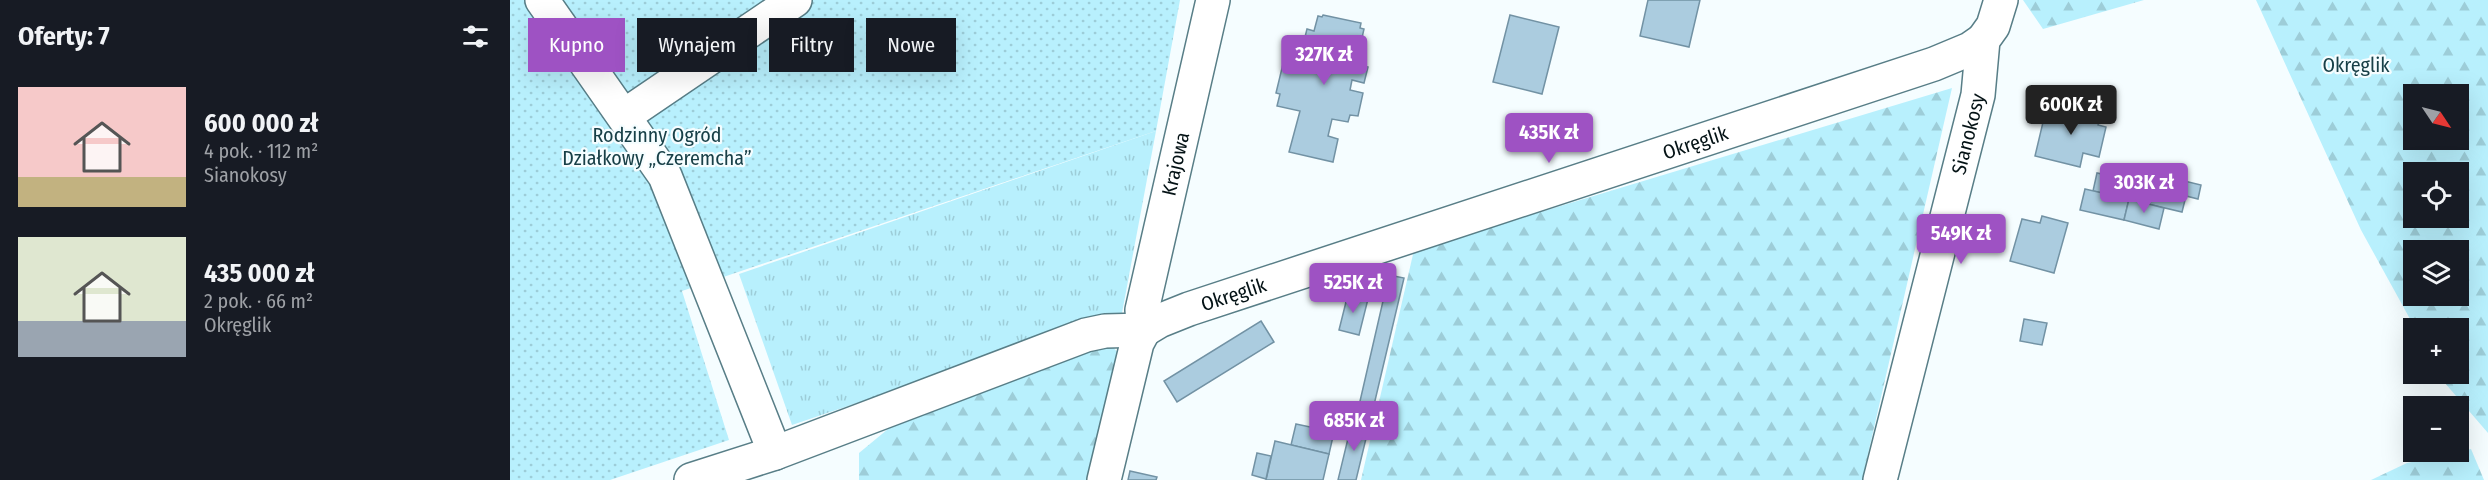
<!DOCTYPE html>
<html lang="pl">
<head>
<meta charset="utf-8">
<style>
	:root { --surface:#171b24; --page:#20242c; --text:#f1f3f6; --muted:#9ea1a6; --accent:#9e52c3 }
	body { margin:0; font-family:"Fira Sans Condensed",sans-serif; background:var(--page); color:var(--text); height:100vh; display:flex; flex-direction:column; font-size:22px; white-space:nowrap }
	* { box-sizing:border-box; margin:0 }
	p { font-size:20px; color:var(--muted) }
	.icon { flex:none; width:33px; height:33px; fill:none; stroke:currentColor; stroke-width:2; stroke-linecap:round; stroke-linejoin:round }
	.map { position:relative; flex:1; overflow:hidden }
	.details { display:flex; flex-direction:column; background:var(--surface); width:510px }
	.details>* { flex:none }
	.banner { position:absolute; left:18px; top:18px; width:570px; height:54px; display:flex; gap:12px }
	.needle { width:39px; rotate:125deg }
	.tools { position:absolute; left:1893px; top:84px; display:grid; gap:12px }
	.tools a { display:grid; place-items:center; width:66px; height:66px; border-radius:0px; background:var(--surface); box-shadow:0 6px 24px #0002; font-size:30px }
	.price { position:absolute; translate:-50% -51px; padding:0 14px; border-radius:6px; background:var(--accent); color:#fff; font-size:20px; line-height:39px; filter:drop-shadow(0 2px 3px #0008) }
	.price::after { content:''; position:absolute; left:50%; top:36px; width:18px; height:14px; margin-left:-9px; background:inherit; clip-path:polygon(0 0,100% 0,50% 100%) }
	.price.selected { background:#222; color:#fff }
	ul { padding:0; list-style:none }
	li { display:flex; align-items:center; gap:18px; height:150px; padding:0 18px }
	li span { display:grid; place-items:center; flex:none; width:168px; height:120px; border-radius:0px; color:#555 }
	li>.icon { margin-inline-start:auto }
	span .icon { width:72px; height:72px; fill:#fffc; stroke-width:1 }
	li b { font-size:26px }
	h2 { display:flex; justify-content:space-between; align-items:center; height:72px; padding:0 18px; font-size:26px }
	.tag { padding:0 21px; border-radius:0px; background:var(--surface); box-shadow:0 6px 24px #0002; font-size:21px; line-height:54px }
	.tag.selected { background:var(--accent); color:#fff }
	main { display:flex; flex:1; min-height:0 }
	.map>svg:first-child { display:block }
	.grass { fill:url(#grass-tufts) }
	.forest { fill:url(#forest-firs); fill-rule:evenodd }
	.garden { fill:url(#garden-dots) }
	.building { fill:#abccdf; stroke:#7292a4; stroke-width:1.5 }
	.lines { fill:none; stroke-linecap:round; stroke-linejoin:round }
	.minor-casing { stroke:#587e87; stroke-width:36 }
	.minor { stroke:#fff; stroke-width:33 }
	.labels { text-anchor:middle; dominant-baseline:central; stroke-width:4.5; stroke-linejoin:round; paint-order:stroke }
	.park-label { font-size:20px; fill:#184048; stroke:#f5fdff }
	.street-label { font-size:20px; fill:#041215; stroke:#f5fdff }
</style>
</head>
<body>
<main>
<section class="details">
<h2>Oferty: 7<svg class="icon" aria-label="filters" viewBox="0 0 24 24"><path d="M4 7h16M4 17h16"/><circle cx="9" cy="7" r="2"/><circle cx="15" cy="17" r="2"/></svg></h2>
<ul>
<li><span style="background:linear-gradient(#f6c9c9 75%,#c2b280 0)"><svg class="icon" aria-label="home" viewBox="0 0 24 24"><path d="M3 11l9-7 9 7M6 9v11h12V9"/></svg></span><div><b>600 000 zł</b><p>4 pok. · 112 m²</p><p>Sianokosy</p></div></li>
<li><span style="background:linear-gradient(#dfe7d0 70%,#9aa5b1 0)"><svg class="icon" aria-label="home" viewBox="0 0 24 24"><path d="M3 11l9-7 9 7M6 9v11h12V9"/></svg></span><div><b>435 000 zł</b><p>2 pok. · 66 m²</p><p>Okręglik</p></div></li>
</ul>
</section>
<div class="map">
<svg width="1978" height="480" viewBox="0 0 1978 480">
	<defs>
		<pattern id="grass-tufts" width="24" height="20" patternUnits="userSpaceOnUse" patternTransform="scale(1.5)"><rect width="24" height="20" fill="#b8f0fd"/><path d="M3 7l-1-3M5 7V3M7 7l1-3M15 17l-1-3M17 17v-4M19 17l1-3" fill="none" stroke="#9dcdd8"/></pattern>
		<pattern id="forest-firs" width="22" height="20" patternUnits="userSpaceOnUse" patternTransform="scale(1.5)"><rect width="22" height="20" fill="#b8f0fd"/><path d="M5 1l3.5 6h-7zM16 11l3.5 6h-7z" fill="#9dcdd8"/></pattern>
		<pattern id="garden-dots" width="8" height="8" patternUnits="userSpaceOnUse" patternTransform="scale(1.5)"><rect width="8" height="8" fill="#b8f0fd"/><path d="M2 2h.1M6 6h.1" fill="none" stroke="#9dcdd8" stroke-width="1.8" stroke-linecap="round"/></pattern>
	</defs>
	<rect width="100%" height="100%" fill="#f5fdff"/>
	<!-- grass -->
	<path class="grass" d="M646,131L612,313L282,425L229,274Z"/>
	<!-- forest -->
	<g class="forest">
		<path d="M1513,0H1634L1533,29Z"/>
		<path d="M1746,0H1978V433L1934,382L1929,374H1948V328H1905L1851,230ZM1904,94H1948V140H1904ZM1904,172H1948V218H1904ZM1948,250V296H1904V250Z"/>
		<path d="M1442,88L1352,480H851L904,250Z"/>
		<path d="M590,341L603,347L609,354L581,480H349V453L378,429Z"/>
		<path d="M1961,449L1974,480H1861L1897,463Z"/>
	</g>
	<!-- garden -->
	<path class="garden" d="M0,0H670L646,131L172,291L219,440L100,480H0Z"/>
	<!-- building -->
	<g class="building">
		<path d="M1138,0H1190L1179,47L1130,36Z"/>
		<path d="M813,15L851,23L850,28L854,29L846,64L858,67L854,83L842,80L840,90L853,93L848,116L840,115L838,122L822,119L818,136L828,139L823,162L779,152L790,111L767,106L770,94L766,93L773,64L802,71L807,53L792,49L797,29L804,31L808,16L812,17Z"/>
		<path d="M1000,15L1049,27L1032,94L983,82Z"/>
		<path d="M1555,105L1591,113L1588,125L1596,127L1589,157L1573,153L1570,167L1525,156L1534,118L1539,115L1553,117Z"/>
		<path d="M1613,166L1691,185L1688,199L1676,196L1672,212L1583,191L1587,173L1611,178Z"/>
		<path d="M1575,189L1619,199L1614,220L1570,210Z"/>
		<path d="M1619,199L1654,208L1649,229L1614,220Z"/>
		<path d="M1532,216L1558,223L1544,273L1500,261L1512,219L1530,223Z"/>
		<path d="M879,275L894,278L859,426L845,423Z"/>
		<path d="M838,294L858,299L849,335L829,330Z"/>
		<path d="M1514,319L1537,323L1532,345L1510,341Z"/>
		<path d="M751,321L764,342L667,402L654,381Z"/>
		<path d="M842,422L859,426L846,480H828Z"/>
		<path d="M786,424L824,432L819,454L781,445Z"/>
		<path d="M765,441L819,454L813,480H756Z"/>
		<path d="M747,453L761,456L756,479L742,475Z"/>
		<path d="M620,471L647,477L646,480H618Z"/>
	</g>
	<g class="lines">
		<defs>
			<g id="minor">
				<path d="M32,0L155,176L265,453"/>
				<path d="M114,116L285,0"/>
				<path id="s1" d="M634,330L632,310L703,0"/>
				<path id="s2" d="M181,480L265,453L576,335L595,331L634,330L649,321L679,309L1424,64L1460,49L1473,40"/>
				<path d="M594,480L627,343L634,330"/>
				<path id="s3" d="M1370,480L1468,95L1473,40L1483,26L1491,0"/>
			</g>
		</defs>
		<!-- minor casing -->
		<use href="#minor" class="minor-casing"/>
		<!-- minor -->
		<use href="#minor" class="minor"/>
	</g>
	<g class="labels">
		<!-- park labels -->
		<g class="park-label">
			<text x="1846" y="65">Okręglik</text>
			<text x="147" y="135">Rodzinny Ogród<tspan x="147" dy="23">Działkowy „Czeremcha”</tspan></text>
		</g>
		<!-- street labels -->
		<g class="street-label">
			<text stroke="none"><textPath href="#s3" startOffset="357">Sianokosy</textPath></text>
			<text stroke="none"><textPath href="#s2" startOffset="1062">Okręglik</textPath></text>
			<text stroke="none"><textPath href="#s1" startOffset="170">Krajowa</textPath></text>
			<text stroke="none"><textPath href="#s2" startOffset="576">Okręglik</textPath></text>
		</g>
	</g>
</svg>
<div class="tools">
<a><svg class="needle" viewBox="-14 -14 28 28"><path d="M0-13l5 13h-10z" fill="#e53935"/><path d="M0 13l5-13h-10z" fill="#9ea1a6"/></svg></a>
<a><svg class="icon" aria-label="locate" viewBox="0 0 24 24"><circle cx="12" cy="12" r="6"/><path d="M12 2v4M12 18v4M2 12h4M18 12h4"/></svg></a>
<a><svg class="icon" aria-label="layers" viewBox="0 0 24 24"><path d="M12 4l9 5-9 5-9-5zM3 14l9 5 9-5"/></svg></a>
<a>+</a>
<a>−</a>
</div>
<b class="price" style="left:814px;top:86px">327K zł</b>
<b class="price selected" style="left:1561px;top:136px">600K zł</b>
<b class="price" style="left:1039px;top:164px">435K zł</b>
<b class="price" style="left:1634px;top:214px">303K zł</b>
<b class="price" style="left:1451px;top:265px">549K zł</b>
<b class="price" style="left:843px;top:314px">525K zł</b>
<b class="price" style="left:844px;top:452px">685K zł</b>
<div class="banner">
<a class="tag selected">Kupno</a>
<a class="tag">Wynajem</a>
<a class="tag">Filtry</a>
<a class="tag">Nowe</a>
</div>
</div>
</main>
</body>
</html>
